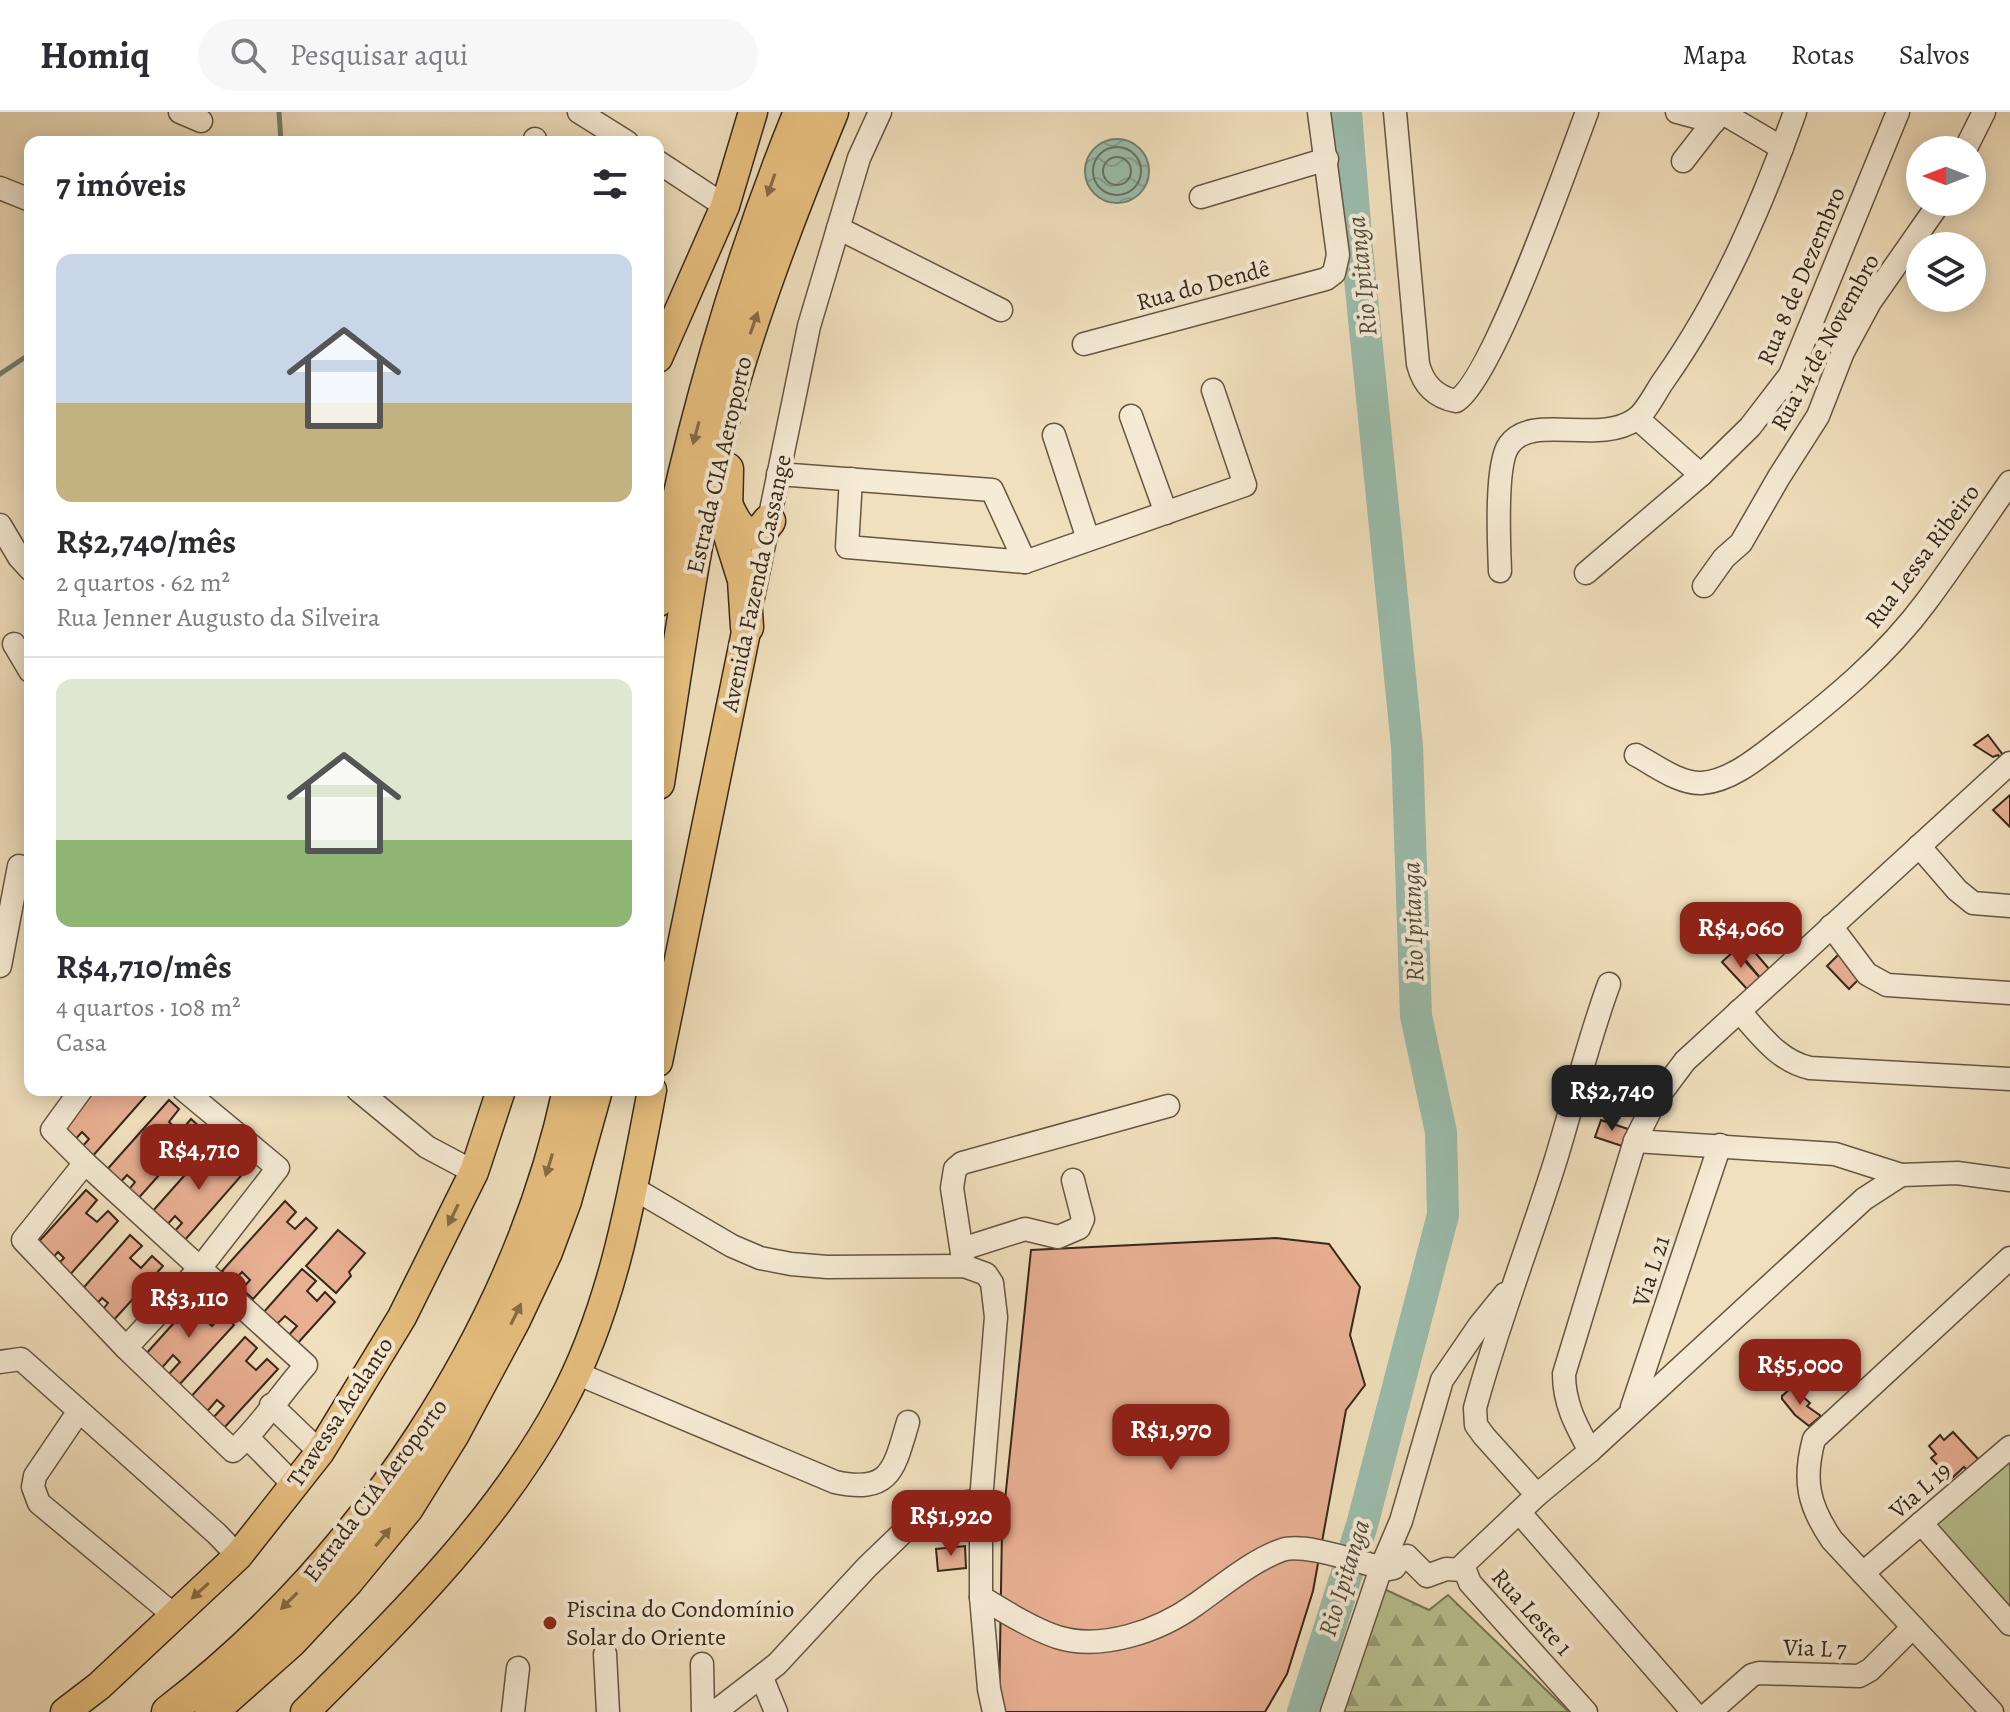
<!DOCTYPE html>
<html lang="pt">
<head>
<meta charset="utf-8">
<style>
	:root { --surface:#fff; --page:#f7f7f7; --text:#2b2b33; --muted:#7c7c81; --line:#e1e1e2; --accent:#8f2418 }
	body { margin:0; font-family:Alegreya,serif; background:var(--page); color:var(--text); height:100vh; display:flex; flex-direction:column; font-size:30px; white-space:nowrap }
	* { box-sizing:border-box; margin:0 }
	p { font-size:26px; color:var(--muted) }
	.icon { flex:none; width:44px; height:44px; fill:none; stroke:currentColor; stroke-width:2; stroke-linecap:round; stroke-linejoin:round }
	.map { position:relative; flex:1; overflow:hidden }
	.drawer { position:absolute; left:24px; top:24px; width:640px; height:960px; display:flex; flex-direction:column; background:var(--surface); border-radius:16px; box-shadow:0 4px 20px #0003 }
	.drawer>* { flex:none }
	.needle { width:52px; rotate:270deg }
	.controls { position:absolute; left:1906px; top:24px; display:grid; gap:16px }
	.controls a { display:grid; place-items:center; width:80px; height:80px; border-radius:50%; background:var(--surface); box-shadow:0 4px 20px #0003; font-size:40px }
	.price { position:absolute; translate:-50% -68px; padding:0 18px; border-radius:16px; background:var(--accent); color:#fff; font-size:26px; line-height:52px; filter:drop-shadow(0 2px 4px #0008) }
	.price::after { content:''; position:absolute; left:50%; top:48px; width:24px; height:18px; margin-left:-12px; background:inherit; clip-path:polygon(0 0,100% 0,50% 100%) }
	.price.selected { background:#222; color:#fff }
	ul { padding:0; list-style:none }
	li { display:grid; align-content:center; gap:16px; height:424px; padding:0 32px }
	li+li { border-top:2px solid var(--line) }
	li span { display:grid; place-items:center; height:248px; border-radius:16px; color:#555 }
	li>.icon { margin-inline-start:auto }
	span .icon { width:144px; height:144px; fill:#fffc; stroke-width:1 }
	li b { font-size:34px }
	h2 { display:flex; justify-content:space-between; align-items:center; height:96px; padding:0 32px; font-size:34px }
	header { display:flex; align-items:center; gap:48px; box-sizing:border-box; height:112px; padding:0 40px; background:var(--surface); border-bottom:2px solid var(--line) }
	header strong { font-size:38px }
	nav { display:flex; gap:44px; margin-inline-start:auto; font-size:28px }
	.search { width:560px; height:72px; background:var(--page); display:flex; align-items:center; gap:20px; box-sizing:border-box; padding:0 28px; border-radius:44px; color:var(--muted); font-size:30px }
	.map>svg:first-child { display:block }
	.green { fill:#b9c291; stroke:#787555; stroke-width:2 }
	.forest { fill:url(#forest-firs); stroke:#787555; stroke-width:2 }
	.water { fill:url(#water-waves); stroke:#738172; stroke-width:2 }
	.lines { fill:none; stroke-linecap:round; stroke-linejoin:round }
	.shore { stroke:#687263; stroke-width:2 }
	.stream { stroke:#738172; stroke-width:5 }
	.river { stroke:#9bbdad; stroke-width:32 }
	.building { fill:#e9af93; stroke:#362819; stroke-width:2 }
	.minor-casing { stroke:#655642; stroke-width:25 }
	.major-casing { stroke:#362819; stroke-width:31 }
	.highway-casing { stroke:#362819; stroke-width:35 }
	.minor { stroke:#f6ebd5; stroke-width:22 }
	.major { stroke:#e8c07f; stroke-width:28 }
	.highway { stroke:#e8c07f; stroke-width:32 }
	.oneway { fill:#866c47 }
	.poi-dot { fill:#8f2418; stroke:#f6ebd5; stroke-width:3 }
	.labels { text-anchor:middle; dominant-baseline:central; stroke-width:8; stroke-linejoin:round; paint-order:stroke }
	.street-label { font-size:24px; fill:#362819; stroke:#f6ebd5 }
	.poi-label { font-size:24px; fill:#362819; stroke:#f6ebd5; text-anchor:start }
	.water-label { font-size:26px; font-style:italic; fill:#4f4d3e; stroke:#f6ebd5 }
</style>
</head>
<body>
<header>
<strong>Homiq</strong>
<div class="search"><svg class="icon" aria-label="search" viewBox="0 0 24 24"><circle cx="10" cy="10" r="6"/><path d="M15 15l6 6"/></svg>Pesquisar aqui</div>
<nav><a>Mapa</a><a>Rotas</a><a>Salvos</a></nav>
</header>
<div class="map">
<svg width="2010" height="1600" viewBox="0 0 2010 1600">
	<defs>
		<pattern id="forest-firs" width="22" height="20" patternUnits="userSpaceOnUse" patternTransform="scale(2)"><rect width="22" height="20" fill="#b9c291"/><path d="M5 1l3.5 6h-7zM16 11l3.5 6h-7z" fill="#979e76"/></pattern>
		<pattern id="water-waves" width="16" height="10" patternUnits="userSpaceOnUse" patternTransform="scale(2)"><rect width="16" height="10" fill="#9bbdad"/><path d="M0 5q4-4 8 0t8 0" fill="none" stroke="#86a294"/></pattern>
	</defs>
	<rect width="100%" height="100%" fill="#f1e0be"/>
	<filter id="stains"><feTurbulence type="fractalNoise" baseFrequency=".0025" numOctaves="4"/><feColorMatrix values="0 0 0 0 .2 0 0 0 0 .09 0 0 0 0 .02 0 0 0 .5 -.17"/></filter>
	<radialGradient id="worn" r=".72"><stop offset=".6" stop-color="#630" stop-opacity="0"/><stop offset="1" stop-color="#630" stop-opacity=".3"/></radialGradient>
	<!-- green -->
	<path class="green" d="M2010,1331V1507L1919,1405Z"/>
	<!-- forest -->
	<path class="forest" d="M1382,1476L1429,1498L1448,1483L1569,1600H1343Z"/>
	<!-- water -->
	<circle class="water" cx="1117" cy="59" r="32"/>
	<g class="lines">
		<!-- shore -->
		<g class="shore">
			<circle cx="1117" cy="59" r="24"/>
			<circle cx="1117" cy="59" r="14"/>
		</g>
		<!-- stream -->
		<g class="stream">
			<path d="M279,0L281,30"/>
			<path d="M0,262L30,242"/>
		</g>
		<!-- river -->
		<path class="river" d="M1303,1600L1362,1413L1443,1103L1441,1020L1416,904L1407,634L1357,137L1346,0"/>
	</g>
	<!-- building -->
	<g class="building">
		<path d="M1988,623L2006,647L2003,650L1998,643L1993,645L1974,633Z"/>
		<path d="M2010,683V715L1993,698Z"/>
		<path d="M1752,837L1770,858L1761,867L1743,845Z"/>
		<path d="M1735,838L1761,867L1748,878L1722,850Z"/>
		<path d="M1840,841L1862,864L1849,877L1827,854Z"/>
		<path d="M93,978H151L91,1046L81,1036L89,1027L82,1020L73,1030L58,1018Z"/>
		<path d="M169,988L179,997L169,1010L180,1020L191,1007L201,1016L136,1089L127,1080L135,1070L127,1063L118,1073L104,1061Z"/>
		<path d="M1601,1008L1628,1017L1622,1034L1595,1025Z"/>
		<path d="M216,1028L226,1038L216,1050L227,1060L238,1048L248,1056L184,1129L174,1120L182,1111L175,1104L166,1114L151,1101Z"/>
		<path d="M86,1078L97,1088L86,1101L97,1110L108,1099L118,1109L67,1166L55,1155L64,1146L58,1140L49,1150L33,1136Z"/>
		<path d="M285,1089L296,1100L287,1110L295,1117L306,1106L317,1116L253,1187L242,1177L250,1168L242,1160L233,1170L222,1159Z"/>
		<path d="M338,1118L365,1141L349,1160L351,1164L336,1181L306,1154Z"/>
		<path d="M130,1123L142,1134L130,1146L141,1156L152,1144L163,1154L111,1211L100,1201L108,1191L102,1186L93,1196L78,1182Z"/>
		<path d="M1276,1126L1329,1132L1360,1175L1350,1223L1365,1273L1346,1298L1313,1479L1287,1562L1265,1600H999L1002,1417L1031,1138Z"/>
		<path d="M302,1157L316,1169L307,1179L317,1189L325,1180L335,1190L297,1232L288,1224L297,1214L285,1204L276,1213L263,1201Z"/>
		<path d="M201,1181L213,1192L202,1205L212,1214L223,1202L234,1213L179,1273L168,1263L180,1250L173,1243L160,1258L144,1244Z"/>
		<path d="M245,1225L257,1236L246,1249L256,1258L267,1247L278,1257L223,1317L212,1307L224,1294L217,1288L204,1303L188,1288Z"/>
		<path d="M1792,1275L1810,1291L1807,1294L1821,1304L1809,1314L1795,1303L1782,1287V1284Z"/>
		<path d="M1953,1320L1979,1348L1968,1359L1964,1355L1951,1367L1931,1346L1936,1342L1929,1334L1940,1323L1944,1328Z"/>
		<path d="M965,1434L966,1456L938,1459L936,1437Z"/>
	</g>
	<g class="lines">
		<defs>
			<g id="minor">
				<path d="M180,0L201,9"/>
				<path d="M579,0L627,30"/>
				<path d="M1395,0L1418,252C1423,272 1435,285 1456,289C1492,269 1568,50 1587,0"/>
				<path d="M1677,0L1714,10"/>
				<path d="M1721,0L1782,36"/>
				<path d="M534,30L535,27"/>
				<path d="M1965,38L1984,0"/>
				<path d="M1683,49L1721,0"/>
				<path d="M658,50L725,94"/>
				<path d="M0,76L30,88"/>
				<path d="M1201,85L1327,47"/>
				<path d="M838,116L1001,198"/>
				<path d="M1084,232L1326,167L1334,161L1338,143L1319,0"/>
				<path d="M1131,304L1166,401"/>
				<path d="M1637,306L1701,363"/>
				<path d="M1054,323L1088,427"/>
				<path d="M778,362L992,378L1025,450L1245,373L1213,278"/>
				<path d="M851,367L847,435L1025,450"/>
				<path d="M0,413L19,445L30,457"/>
				<path d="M1500,459C1499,433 1495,352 1509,333C1532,300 1598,334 1636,307C1647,299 1656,279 1664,268C1722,186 1762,93 1795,0"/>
				<path d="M1586,461L1701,363L1750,315L1790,263L1898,0"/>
				<path d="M1704,474L1724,446L1741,431L1779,365L1818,304L1843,240L1870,190L1940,90"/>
				<path d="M753,486L809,214L859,46L880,0"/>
				<path d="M14,532L30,559"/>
				<path d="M1636,643C1655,653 1679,672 1702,671C1731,669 1759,645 1781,628C1834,587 1886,544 1926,490C1955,451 1982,410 2010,370"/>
				<path d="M1919,734L1957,778L1973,791L2010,794"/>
				<path d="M1831,814L1867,862L1887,873L2010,881"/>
				<path d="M0,854L19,754"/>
				<path d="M1739,899C1760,922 1778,949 1810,956L2010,967"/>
				<path d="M81,978L52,1018L85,1051"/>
				<path d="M358,978L427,1035L474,1060"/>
				<path d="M1635,1029L1835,1042L1901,1063L1957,1061L2010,1068"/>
				<path d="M85,1051L306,1253C282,1280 259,1316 233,1339L126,1236L23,1128Z"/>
				<path d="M633,1076L732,1134L760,1146L791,1152L827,1155L964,1154L986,1162L992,1171L996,1205L981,1388V1485"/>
				<path d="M962,1137L1025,1117L1058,1125L1079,1116L1083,1107L1073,1068"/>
				<path d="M964,1154L952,1076L955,1057L962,1051L1168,994"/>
				<path d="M126,1236L201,1155L278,1056L184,978"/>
				<path d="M0,1250L21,1247L217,1422L238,1444"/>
				<path d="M576,1261L835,1370C891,1382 894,1357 908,1310"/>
				<path d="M271,1293L320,1340"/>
				<path d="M1632,1295L1720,1033"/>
				<path d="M79,1299L35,1364L33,1375L39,1391L175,1504"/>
				<path d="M248,1326L294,1373"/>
				<path d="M1590,1339C1576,1313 1564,1292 1564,1262L1635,1029L1655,989L1685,949L2010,651"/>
				<path d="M1537,1383L1484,1324L1476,1313L1475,1296C1498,1211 1530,1130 1556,1047C1574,988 1588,929 1609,872"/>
				<path d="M1519,1400L1693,1600"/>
				<path d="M1921,1411L2010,1512"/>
				<path d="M1863,1461L2010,1335"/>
				<path d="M605,1542L608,1600"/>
				<path d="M702,1552L703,1600"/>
				<path d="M762,1566L776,1600"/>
				<path d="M513,1600L518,1556"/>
				<path d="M715,1600L777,1552L867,1455L921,1403L954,1392L981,1388"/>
				<path d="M994,1600L989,1577L981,1485C1004,1499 1031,1516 1057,1525C1101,1539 1159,1519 1195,1493C1221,1475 1251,1449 1282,1438C1306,1430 1361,1452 1389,1457L1394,1456L1402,1445L1407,1444L1427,1464L1446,1457L1463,1458"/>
				<path d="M1332,1600L1381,1456L1401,1409L1442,1268L1479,1214L1505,1182"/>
				<path d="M1586,1600L1470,1471L1463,1453L1537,1383L1590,1339L1864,1087L1901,1063"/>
				<path d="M1710,1600L1752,1563L1759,1561L1859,1564L1870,1558L1913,1515"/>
				<path d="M1992,1600L1832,1428C1808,1393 1803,1368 1814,1327L2010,1146"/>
			</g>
			<g id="major">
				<path d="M658,246L725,94L753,0"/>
				<path d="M658,950L747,515"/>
				<path d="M65,1600L99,1574L238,1444L320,1340L402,1205L474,1060L501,978"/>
				<path d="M305,1600C399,1506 497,1411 561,1292C613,1196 632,1084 652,978"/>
			</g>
			<g id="highway">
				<path d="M727,357L726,404L729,420L744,468L747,515"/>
				<path d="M726,392C735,413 749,437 769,409"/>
				<path d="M658,488C688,324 737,154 800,0"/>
				<path d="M658,671C679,539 696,404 732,275C758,185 796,87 832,0"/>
				<path d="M168,1600C363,1450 517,1219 569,978"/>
				<path d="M211,1600L290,1530L347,1469L407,1396L453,1322L514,1208L546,1140L565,1089L596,978"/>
			</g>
		</defs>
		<!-- minor casing -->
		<use href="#minor" class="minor-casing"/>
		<!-- major casing -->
		<use href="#major" class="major-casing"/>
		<!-- highway casing -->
		<use href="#highway" class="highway-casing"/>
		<!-- minor -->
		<use href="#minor" class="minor"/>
		<!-- major -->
		<use href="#major" class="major"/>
		<!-- highway -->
		<use href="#highway" class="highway"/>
	</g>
	<!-- one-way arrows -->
	<defs><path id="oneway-solid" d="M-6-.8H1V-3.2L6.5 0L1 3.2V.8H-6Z" transform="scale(2)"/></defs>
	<g class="oneway">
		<use href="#oneway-solid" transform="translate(771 73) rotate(109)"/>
		<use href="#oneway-solid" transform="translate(754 211) rotate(-71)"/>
		<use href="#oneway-solid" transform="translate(696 321) rotate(105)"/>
		<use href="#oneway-solid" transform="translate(549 1053) rotate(107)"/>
		<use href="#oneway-solid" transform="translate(453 1103) rotate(116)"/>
		<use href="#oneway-solid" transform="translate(516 1202) rotate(-64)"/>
		<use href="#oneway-solid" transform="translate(383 1425) rotate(-51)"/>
		<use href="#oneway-solid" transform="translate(200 1479) rotate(137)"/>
		<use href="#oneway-solid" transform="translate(289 1489) rotate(135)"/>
	</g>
	<!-- markers -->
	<circle class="poi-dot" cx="550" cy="1511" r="8"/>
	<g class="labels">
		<!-- street labels -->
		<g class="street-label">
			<text transform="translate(1801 164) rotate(-67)">Rua 8 de Dezembro</text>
			<text transform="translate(1203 173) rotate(-15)">Rua do Dendê</text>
			<text transform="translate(1825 230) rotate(-61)">Rua 14 de Novembro</text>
			<text transform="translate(719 353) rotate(-77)">Estrada CIA Aeroporto</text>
			<text transform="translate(1922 444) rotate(-53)">Rua Lessa Ribeiro</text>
			<text transform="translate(756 471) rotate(-78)">Avenida Fazenda Cassange</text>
			<text transform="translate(1651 1159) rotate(-72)">Via L 21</text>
			<text transform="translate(340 1300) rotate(-57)">Travessa Acalanto</text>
			<text transform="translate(375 1378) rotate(-53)">Estrada CIA Aeroporto</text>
			<text transform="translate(1920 1378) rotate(-41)">Via L 19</text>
			<text transform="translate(1532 1500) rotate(48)">Rua Leste 1</text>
			<text transform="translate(1815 1536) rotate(2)">Via L 7</text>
		</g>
		<!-- poi labels -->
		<g class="poi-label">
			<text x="566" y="1497">Piscina do Condomínio<tspan x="566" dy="28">Solar do Oriente</tspan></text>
		</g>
		<!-- water labels -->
		<g class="water-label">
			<text transform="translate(1362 164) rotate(-96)">Rio Ipitanga</text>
			<text transform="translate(1413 810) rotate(-92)">Rio Ipitanga</text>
			<text transform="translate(1344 1466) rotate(-73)">Rio Ipitanga</text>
		</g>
	</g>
	<rect width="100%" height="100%" filter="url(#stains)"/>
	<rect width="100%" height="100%" fill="url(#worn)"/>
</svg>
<div class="controls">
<a><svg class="needle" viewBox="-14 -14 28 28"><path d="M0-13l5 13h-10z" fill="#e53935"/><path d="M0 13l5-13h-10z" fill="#7c7c81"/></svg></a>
<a><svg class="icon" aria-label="layers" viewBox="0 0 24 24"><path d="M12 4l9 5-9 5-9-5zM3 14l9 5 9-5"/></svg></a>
</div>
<b class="price" style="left:1741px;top:858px">R$4,060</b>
<b class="price selected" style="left:1612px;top:1021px">R$2,740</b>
<b class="price" style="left:199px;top:1080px">R$4,710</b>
<b class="price" style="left:189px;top:1228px">R$3,110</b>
<b class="price" style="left:1800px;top:1295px">R$5,000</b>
<b class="price" style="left:1171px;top:1360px">R$1,970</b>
<b class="price" style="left:951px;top:1446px">R$1,920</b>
<section class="drawer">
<h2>7 imóveis<svg class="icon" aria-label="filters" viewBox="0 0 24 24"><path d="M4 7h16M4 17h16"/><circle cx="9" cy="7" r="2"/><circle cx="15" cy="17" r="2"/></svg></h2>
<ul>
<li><span style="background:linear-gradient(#c9d6e8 60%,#c2b280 0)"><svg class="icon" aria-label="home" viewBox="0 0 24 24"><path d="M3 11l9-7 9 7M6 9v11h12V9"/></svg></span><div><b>R$2,740/mês</b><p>2 quartos · 62 m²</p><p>Rua Jenner Augusto da Silveira</p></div></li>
<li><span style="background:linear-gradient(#dfe7d0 65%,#8fb573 0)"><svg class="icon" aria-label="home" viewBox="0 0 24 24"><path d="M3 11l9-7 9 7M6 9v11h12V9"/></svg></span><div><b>R$4,710/mês</b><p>4 quartos · 108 m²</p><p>Casa</p></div></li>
</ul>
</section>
</div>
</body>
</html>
